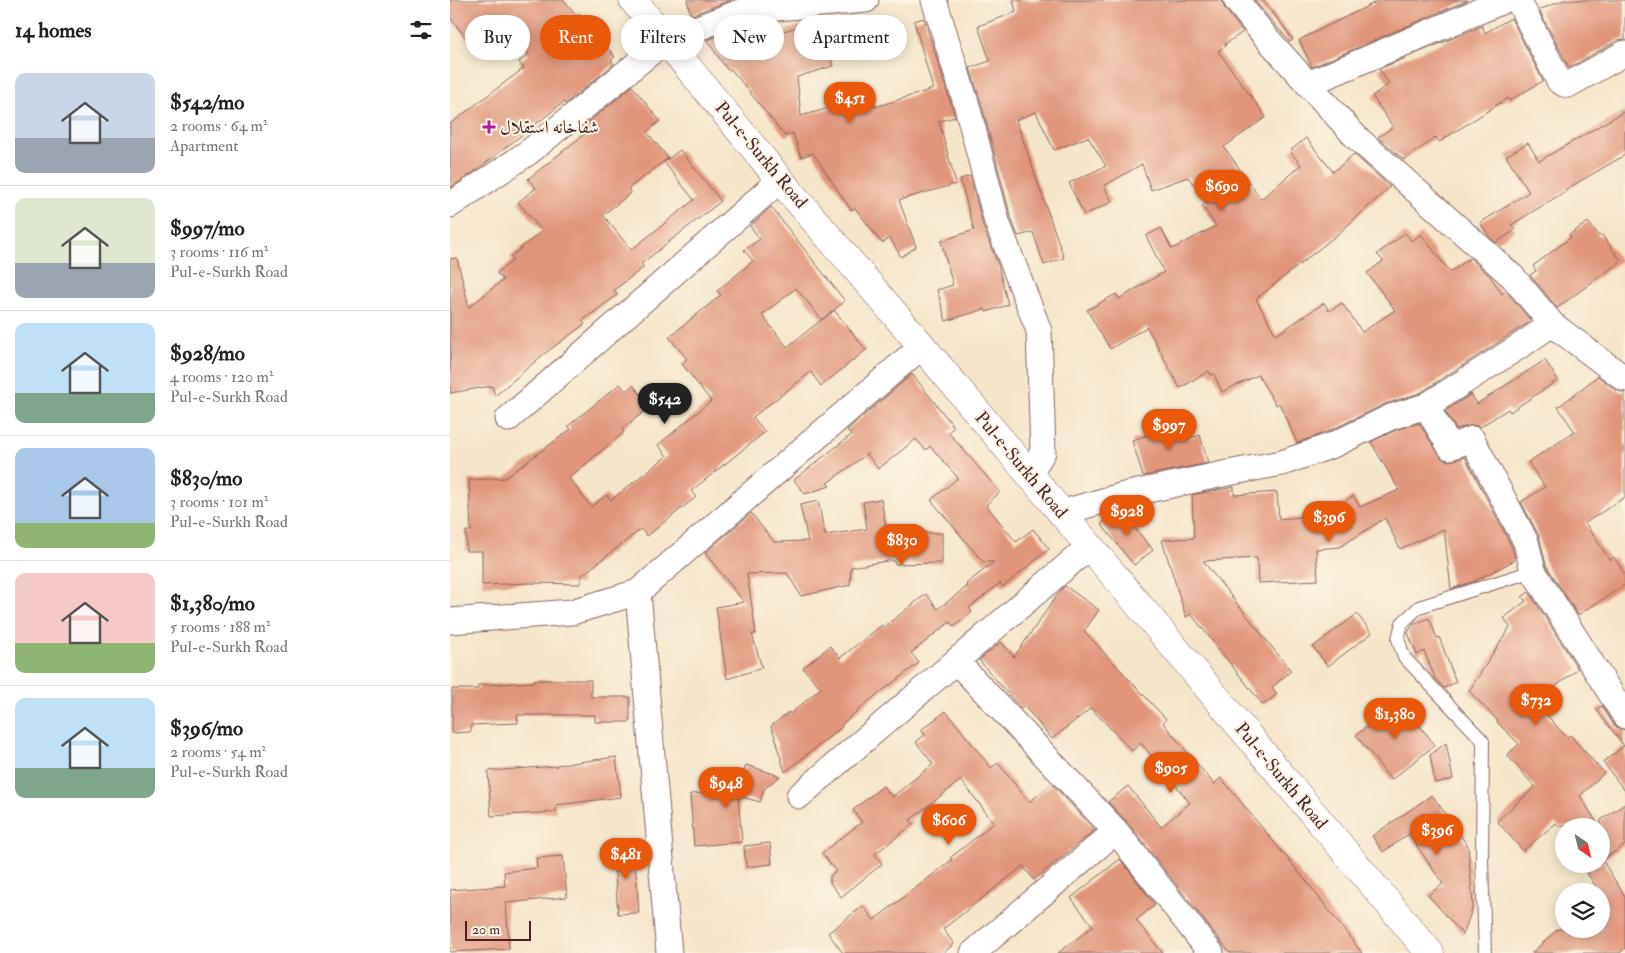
<!DOCTYPE html>
<html lang="en">
<head>
<meta charset="utf-8">
<style>
	:root { --surface:#fff; --page:#f6f6f6; --text:#222; --muted:#767676; --line:#e0e0e0; --accent:#ea580c }
	body { margin:0; font-family:"IM FELL Double Pica",Amiri,serif; background:var(--page); color:var(--text); height:100vh; display:flex; flex-direction:column; font-size:19px; white-space:nowrap }
	* { box-sizing:border-box; margin:0 }
	p { font-size:16px; color:var(--muted) }
	.icon { flex:none; width:28px; height:28px; fill:none; stroke:currentColor; stroke-width:2; stroke-linecap:round; stroke-linejoin:round }
	.map { position:relative; flex:1; overflow:hidden }
	.drawer { display:flex; flex-direction:column; background:var(--surface); width:450px }
	.drawer>* { flex:none }
	.banner { position:absolute; left:15px; top:15px; width:475px; height:45px; display:flex; gap:10px }
	.needle { width:32px; rotate:145deg }
	.fabs { position:absolute; left:1105px; top:818px; display:grid; gap:10px }
	.fabs a { display:grid; place-items:center; width:55px; height:55px; border-radius:50%; background:var(--surface); box-shadow:0 2px 12px #0003; font-size:25px }
	.scale { position:absolute; left:15px; bottom:12px; width:66px; box-sizing:border-box; padding-left:5px; border:2px solid #4a1f2b; border-top:0; font-size:14px; line-height:18px; white-space:nowrap; color:#4a1f2b; -webkit-text-stroke:4px #fcf5e5; paint-order:stroke }
	.price { position:absolute; translate:-50% -42px; padding:0 11px; border-radius:18px; background:var(--accent); color:#fff; font-size:16px; line-height:32px; filter:drop-shadow(0 1px 2px #0008) }
	.price::after { content:''; position:absolute; left:50%; top:30px; width:15px; height:11px; margin-left:-8px; background:inherit; clip-path:polygon(0 0,100% 0,50% 100%) }
	.price.selected { background:#222; color:#fff }
	ul { padding:0; list-style:none }
	li { display:flex; align-items:center; gap:15px; height:125px; padding:0 15px }
	li+li { border-top:1px solid var(--line) }
	li span { display:grid; place-items:center; flex:none; width:140px; height:100px; border-radius:10px; color:#555 }
	li>.icon { margin-inline-start:auto }
	span .icon { width:60px; height:60px; fill:#fffc; stroke-width:1 }
	li b { font-size:21px }
	h2 { display:flex; justify-content:space-between; align-items:center; height:60px; padding:0 15px; font-size:21px }
	.pill { padding:0 18px; border-radius:22px; background:var(--surface); box-shadow:0 2px 12px #0003; font-size:18px; line-height:45px }
	.pill.selected { background:var(--accent); color:#fff }
	main { display:flex; flex:1; min-height:0 }
	.map>svg:first-child { display:block }
	.building { fill:#e1957a }
	.lines { fill:none; stroke-linecap:round; stroke-linejoin:round }
	.service-casing { stroke:#866463; stroke-width:14 }
	.minor-casing { stroke:#866463; stroke-width:27 }
	.tertiary-casing { stroke:#866463; stroke-width:29 }
	.service { stroke:#fff; stroke-width:12 }
	.minor { stroke:#fff; stroke-width:25 }
	.tertiary { stroke:#fff; stroke-width:28 }
	.poi-dot { fill:#b5179e; stroke:#fcf5e5; stroke-width:2 }
	.labels { text-anchor:middle; dominant-baseline:central; stroke-width:4; stroke-linejoin:round; paint-order:stroke }
	.poi-label { font-size:18px; fill:#4a1f2b; stroke:#fcf5e5; text-anchor:start }
	.street-label { font-size:18px; fill:#4a1f2b; stroke:#fcf5e5 }
</style>
</head>
<body>
<main>
<section class="drawer">
<h2>14 homes<svg class="icon" aria-label="filters" viewBox="0 0 24 24"><path d="M4 7h16M4 17h16"/><circle cx="9" cy="7" r="2"/><circle cx="15" cy="17" r="2"/></svg></h2>
<ul>
<li><span style="background:linear-gradient(#c9d6e8 65%,#9aa5b1 0)"><svg class="icon" aria-label="home" viewBox="0 0 24 24"><path d="M3 11l9-7 9 7M6 9v11h12V9"/></svg></span><div><b>$542/mo</b><p>2 rooms · 64 m²</p><p>Apartment</p></div></li>
<li><span style="background:linear-gradient(#dfe7d0 65%,#9aa5b1 0)"><svg class="icon" aria-label="home" viewBox="0 0 24 24"><path d="M3 11l9-7 9 7M6 9v11h12V9"/></svg></span><div><b>$997/mo</b><p>3 rooms · 116 m²</p><p>Pul-e-Surkh Road</p></div></li>
<li><span style="background:linear-gradient(#bfe0f5 70%,#7fa58c 0)"><svg class="icon" aria-label="home" viewBox="0 0 24 24"><path d="M3 11l9-7 9 7M6 9v11h12V9"/></svg></span><div><b>$928/mo</b><p>4 rooms · 120 m²</p><p>Pul-e-Surkh Road</p></div></li>
<li><span style="background:linear-gradient(#a9c7e8 75%,#8fb573 0)"><svg class="icon" aria-label="home" viewBox="0 0 24 24"><path d="M3 11l9-7 9 7M6 9v11h12V9"/></svg></span><div><b>$830/mo</b><p>3 rooms · 101 m²</p><p>Pul-e-Surkh Road</p></div></li>
<li><span style="background:linear-gradient(#f6c9c9 70%,#8fb573 0)"><svg class="icon" aria-label="home" viewBox="0 0 24 24"><path d="M3 11l9-7 9 7M6 9v11h12V9"/></svg></span><div><b>$1,380/mo</b><p>5 rooms · 188 m²</p><p>Pul-e-Surkh Road</p></div></li>
<li><span style="background:linear-gradient(#bfe0f5 70%,#7fa58c 0)"><svg class="icon" aria-label="home" viewBox="0 0 24 24"><path d="M3 11l9-7 9 7M6 9v11h12V9"/></svg></span><div><b>$396/mo</b><p>2 rooms · 54 m²</p><p>Pul-e-Surkh Road</p></div></li>
</ul>
</section>
<div class="map">
<svg width="1175" height="953" viewBox="0 0 1175 953">
	<rect width="100%" height="100%" fill="#fcf5e5"/>
	<filter id="ink" filterUnits="userSpaceOnUse"><feTurbulence type="fractalNoise" baseFrequency=".02" numOctaves="2"/><feDisplacementMap in="SourceGraphic" scale="10" xChannelSelector="R" yChannelSelector="G"/><feConvolveMatrix kernelMatrix="1 2 1 2 8 2 1 2 1" color-interpolation-filters="sRGB"/></filter>
	<filter id="wash" filterUnits="userSpaceOnUse"><feTurbulence type="fractalNoise" baseFrequency=".0096" numOctaves="4" result="noise"/><feDisplacementMap in="SourceGraphic" scale="20" xChannelSelector="R" yChannelSelector="G"/><feGaussianBlur stdDeviation="1.12" result="paint"/><feColorMatrix in="noise" values="0 0 0 0 0 0 0 0 0 0 0 0 0 0 0 0 0 1.4 0 .05"/><feComposite in="paint" operator="in"/></filter>
	<g filter="url(#wash)">
		<rect width="100%" height="100%" fill="#f5e5ca"/>
		<g id="blocks">
			<!-- building -->
			<g class="building">
				<path d="M0,0H114L127,16L130,13L165,57L161,60L164,64L115,104L114,102L28,169L0,188V124L74,68L69,62L79,54L57,27L25,50L0,17Z"/>
				<path d="M237,0H281L241,15Z"/>
				<path d="M563,0H772L775,9L793,32L775,44L776,46L768,51L816,117L774,147L811,199L851,165L840,151L856,138L883,172L904,154L940,187L888,234L806,299L826,335L874,303L879,311L892,303L912,332L945,310L917,273L933,261L927,254L955,233L962,241L971,234L1000,272L1020,258L1040,276L1052,294L1056,291L1081,321L970,393L935,404L877,432L847,443L829,403L826,405L808,375L772,392L764,374L761,375L759,371L730,388L697,327L660,349L637,310L666,294L669,299L714,272L696,236L711,228L722,249L766,226L752,206L757,202L738,177L701,190L692,164L654,186L662,202L634,215L619,183L656,166L638,137L604,150L586,112L566,120L614,258L594,265L583,232L568,236L561,218L531,102L520,68L540,61L528,26L566,12Z"/>
				<path d="M804,0H813L843,39L840,42Z"/>
				<path d="M930,0H1018L862,67L849,40Z"/>
				<path d="M1114,0H1175V39L1168,40L1119,68L1089,10Z"/>
				<path d="M474,18L505,117L489,121L506,184L449,200L466,247L451,257L440,238L432,243L405,208L401,210L363,153L351,157L343,133L335,136L281,69L278,71L257,40L296,25L308,24L315,37L369,20L383,66L347,77L351,116L422,96L425,107L483,89L464,21Z"/>
				<path d="M1061,18L1093,81L1059,101L1058,98L989,142L986,137L954,160L928,137L943,127L922,96L939,84L929,69L1032,26L1035,33Z"/>
				<path d="M182,86L210,121L197,132L218,158L178,189L181,193L153,215L181,250L244,200L214,162L230,150L271,201L191,264L194,267L164,290L167,295L132,321L135,324L94,354L45,396L42,386L0,393V259L7,258L19,307L53,280L47,273L63,260L60,257L92,231L68,202L86,188L78,179L137,132L133,127Z"/>
				<path d="M1175,111V155L1115,190L1116,191L1061,225L1065,230L1046,243L1038,235L1030,223L1079,192L1056,156L1078,143L1089,161Z"/>
				<path d="M520,176L533,226L548,265L558,305L536,312L535,309L496,321L487,290L503,285L491,241L524,230L510,179Z"/>
				<path d="M321,207L395,301L372,320L346,288L312,315L337,347L384,310L416,350L371,386L361,372L303,417L315,432L241,491L246,497L197,536L191,529L131,576V584L81,583L32,585V551H16V531H21L19,480L55,478L121,429L118,426L170,384L176,391L183,385L200,407L172,429L174,432L119,478L141,507L156,495L161,500L217,456L208,445L261,401L232,364L237,359L219,337L271,295L267,291L303,261L294,250L310,239L300,226Z"/>
				<path d="M1138,222L1149,236L1152,235L1171,261L1107,308L1080,275L1086,271L1083,266L1121,237L1119,235Z"/>
				<path d="M1095,360L1108,380L1060,412L1058,409L1030,427L1023,425L1006,429L995,411L1021,394L1027,404Z"/>
				<path d="M462,374L504,427L498,432L550,492L536,505L566,542L583,529L599,549L553,587L550,583L519,608L522,612L504,627L500,622L461,653L469,663L420,700L391,725L392,727L335,772L327,746L328,745L321,726L339,712L340,714L371,688L353,668L380,646L390,658L432,625L434,627L476,594L488,609L518,586L516,584L544,562H533L481,500L508,478L480,446L476,450L466,439L428,469L417,454L377,483L380,486L355,494L344,480L401,435L397,430Z"/>
				<path d="M1148,376L1166,390L1175,393V497L1135,523L1160,560L1164,557L1175,575V585L1128,615L1096,565L1089,536L1071,502L1095,487L1078,462L1125,432L1108,407Z"/>
				<path d="M969,423L992,459L999,461L1015,457L1062,547L1065,560L1025,581L1001,589L994,529L950,549L935,518L890,547L866,549L868,580L808,583L807,558L753,561L841,671L822,687L827,694L813,705L741,614L736,617L712,540L744,538L742,495L784,487V495L827,492L829,519L873,515L903,496L910,507L949,490L921,442L946,430Z"/>
				<path d="M733,424L738,439L750,435L758,463L693,476L682,440Z"/>
				<path d="M431,499L437,533H492V563L445,564L443,560L401,567L400,585L351,596L337,573L297,574L306,634H302L312,668L277,679L266,607L294,602L255,553L301,513L324,542L358,541L350,505L368,501L375,535L417,529L413,502Z"/>
				<path d="M671,511L703,550L684,565L651,524L664,513Z"/>
				<path d="M615,586L649,610L634,631L716,719L713,723L764,784L771,778L857,882L912,953H780L677,822L658,802L678,786L711,827L740,803L691,743L682,751L641,708L602,739L574,706L571,709L529,660L551,642L564,657L610,591Z"/>
				<path d="M1079,592L1128,669L1105,687L1088,705L1117,738L1120,735L1154,773L1130,796L1149,826H1108L1106,823L1073,851L1047,821L1085,787L1057,755L1069,744L1047,722L1048,721L1019,691L1060,627L1054,618L1076,601L1072,597Z"/>
				<path d="M907,614L922,633L878,666L863,647Z"/>
				<path d="M979,618L987,638L989,637L1006,682L994,688L985,678L974,651L967,655L958,633L962,625Z"/>
				<path d="M84,680H141V697H180V722H145V715H67L68,723L21,725V732L2,733V689H28V685L83,682Z"/>
				<path d="M950,701L985,745L941,780L906,735Z"/>
				<path d="M1152,706L1163,724L1168,728L1175,730V791L1153,762L1174,746L1146,709Z"/>
				<path d="M496,711L541,768L548,763L579,802L602,784L645,830L584,880L573,866L493,929L504,944L493,953H393L378,933L413,906L424,920L502,860L500,858L544,823L511,780L460,820L463,824L425,854L432,864L391,897L380,883V876L386,871L372,853L412,822L403,810L433,786L442,797L483,764L466,742L475,735L471,730Z"/>
				<path d="M996,743L1003,779L985,783L980,755Z"/>
				<path d="M166,757L171,797L106,805V812L41,816L38,771L107,766V765Z"/>
				<path d="M296,765L330,776L314,789L310,802L288,796L292,842L244,846L240,794L288,791Z"/>
				<path d="M982,795L1018,846L1023,906L1013,935L978,895L993,884L959,834L933,852L922,836Z"/>
				<path d="M1175,804V845L1152,860L1175,896V948L1170,953H1082L1108,929H1151V891H1149L1131,864H1151V820Z"/>
				<path d="M320,843L322,864L296,867L294,846Z"/>
				<path d="M184,846L189,913L168,914L163,848Z"/>
				<path d="M113,856L117,897L56,903L59,949L0,952V890L55,886L54,872L87,868L86,858Z"/>
				<path d="M670,859L705,905L686,920L713,953H608L643,926L621,898Z"/>
			</g>
		</g>
	</g>
	<g filter="url(#ink)">
		<use href="#blocks" fill-opacity="0" stroke="#866463" stroke-width="1"/>
		<g class="lines">
			<defs>
				<path id="service" d="M1035,953L1032,861L1033,741L954,657L948,639L952,623L969,607L1083,571"/>
				<g id="minor">
					<path d="M484,0L517,106L547,222L589,331L593,452L579,474"/>
					<path d="M786,0L814,35L906,137L1063,277L1102,324L1175,379"/>
					<path d="M1068,0L1109,81L1114,84L1118,85L1175,53"/>
					<path d="M858,84L1055,0"/>
					<path d="M0,205L79,152L216,40L293,11L416,0"/>
					<path d="M976,406L1000,447L1022,439L1076,542L1083,571L1175,716"/>
					<path d="M58,419L330,180"/>
					<path d="M610,513L674,495L778,473L832,463L883,445L941,417L976,406L1073,344L1102,324"/>
					<path d="M188,592L219,953"/>
					<path d="M0,621L122,612L188,592L472,346"/>
					<path d="M506,661L666,831L761,953"/>
					<path d="M349,796L640,546"/>
					<path d="M523,953L666,831"/>
				</g>
				<path id="tertiary" d="M183,0L330,180L472,346L980,953"/>
			</defs>
			<!-- service casing -->
			<use href="#service" class="service-casing"/>
			<!-- minor casing -->
			<use href="#minor" class="minor-casing"/>
			<!-- tertiary casing -->
			<use href="#tertiary" class="tertiary-casing"/>
			<!-- service -->
			<use href="#service" class="service"/>
			<!-- minor -->
			<use href="#minor" class="minor"/>
			<!-- tertiary -->
			<use href="#tertiary" class="tertiary"/>
		</g>
	</g>
	<!-- markers -->
	<path class="poi-dot" d="M36.5 119.5h5v5h5v5h-5v5h-5v-5h-5v-5h5z"/>
	<g class="labels">
		<!-- poi labels -->
		<g class="poi-label">
			<text x="50" y="127">شفاخانه استقلال</text>
		</g>
		<!-- street labels -->
		<g class="street-label">
			<text transform="translate(311 155) rotate(50)">Pul-e-Surkh Road</text>
			<text transform="translate(571 465) rotate(50)">Pul-e-Surkh Road</text>
			<text transform="translate(831 776) rotate(50)">Pul-e-Surkh Road</text>
		</g>
	</g>
</svg>
<div class="fabs">
<a><svg class="needle" viewBox="-14 -14 28 28"><path d="M0-13l5 13h-10z" fill="#e53935"/><path d="M0 13l5-13h-10z" fill="#767676"/></svg></a>
<a><svg class="icon" aria-label="layers" viewBox="0 0 24 24"><path d="M12 4l9 5-9 5-9-5zM3 14l9 5 9-5"/></svg></a>
</div>
<div class="scale">20 m</div>
<b class="price" style="left:400px;top:124px">$451</b>
<b class="price" style="left:772px;top:212px">$690</b>
<b class="price selected" style="left:215px;top:425px">$542</b>
<b class="price" style="left:719px;top:451px">$997</b>
<b class="price" style="left:677px;top:537px">$928</b>
<b class="price" style="left:879px;top:543px">$396</b>
<b class="price" style="left:452px;top:566px">$830</b>
<b class="price" style="left:1086px;top:726px">$732</b>
<b class="price" style="left:945px;top:740px">$1,380</b>
<b class="price" style="left:721px;top:794px">$905</b>
<b class="price" style="left:276px;top:809px">$948</b>
<b class="price" style="left:499px;top:846px">$606</b>
<b class="price" style="left:987px;top:856px">$396</b>
<b class="price" style="left:176px;top:880px">$481</b>
<div class="banner">
<a class="pill">Buy</a>
<a class="pill selected">Rent</a>
<a class="pill">Filters</a>
<a class="pill">New</a>
<a class="pill">Apartment</a>
</div>
</div>
</main>
</body>
</html>
